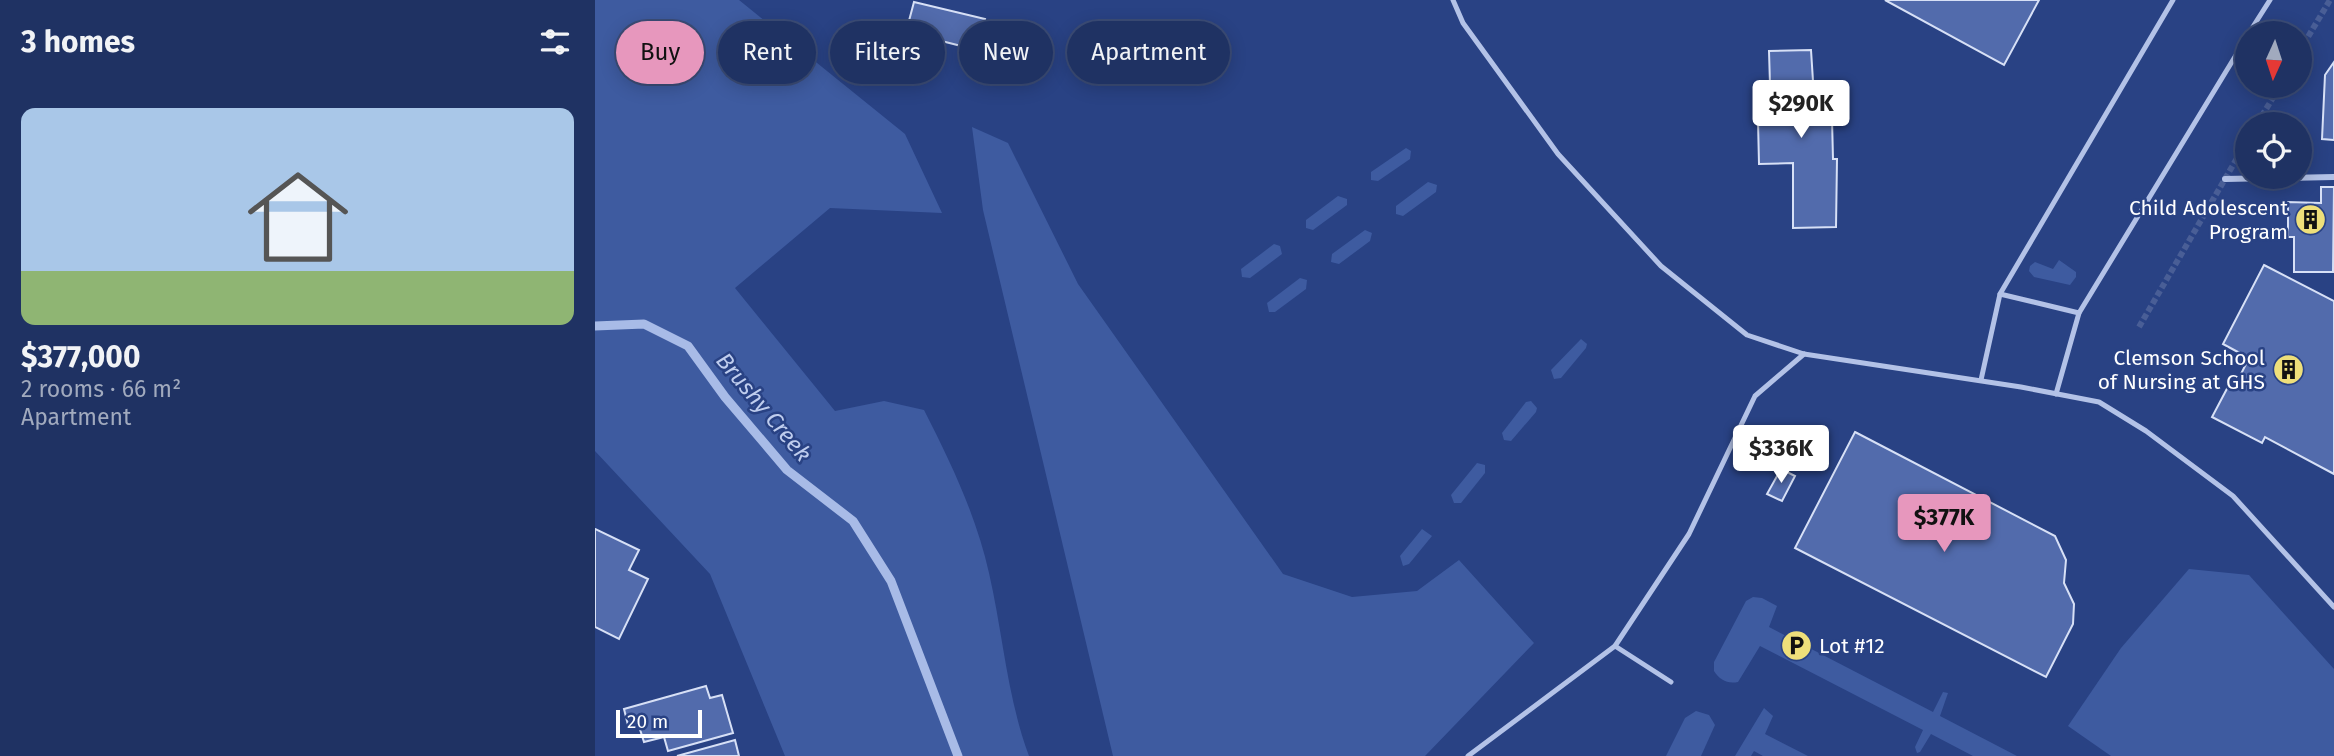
<!DOCTYPE html>
<html lang="en">
<head>
<meta charset="utf-8">
<style>
	:root { --surface:#1f3263; --page:#2c3e6c; --text:#f1f3f6; --muted:#a1aabe; --line:#3c4d78; --accent:#e797bd }
	body { margin:0; font-family:"Fira Sans",sans-serif; background:var(--page); color:var(--text); height:100vh; display:flex; flex-direction:column; font-size:26px; white-space:nowrap }
	* { box-sizing:border-box; margin:0 }
	p { font-size:23px; color:var(--muted) }
	.icon { flex:none; width:38px; height:38px; fill:none; stroke:currentColor; stroke-width:2; stroke-linecap:round; stroke-linejoin:round }
	.map { position:relative; flex:1; overflow:hidden }
	.panel { display:flex; flex-direction:column; background:var(--surface); width:595px }
	.panel>* { flex:none }
	.top-card { position:absolute; left:21px; top:21px; width:665px; height:63px; display:flex; gap:14px }
	.needle { width:46px; rotate:183deg }
	.controls { position:absolute; left:1640px; top:21px; display:grid; gap:14px }
	.controls a { display:grid; place-items:center; width:77px; height:77px; border-radius:50%; background:var(--surface); box-shadow:0 4px 18px #0003,0 0 0 2px var(--line); font-size:35px }
	.scale { position:absolute; left:21px; bottom:18px; width:86px; box-sizing:border-box; padding-left:7px; border:4px solid #fff; border-top:0; font-size:19px; line-height:24px; white-space:nowrap; color:#fff; -webkit-text-stroke:5px #294284; paint-order:stroke }
	.price { position:absolute; translate:-50% -60px; padding:0 16px; border-radius:7px; background:#fff; color:#222; font-size:23px; line-height:46px; filter:drop-shadow(0 2px 4px #0008) }
	.price::after { content:''; position:absolute; left:50%; top:42px; width:21px; height:16px; margin-left:-10px; background:inherit; clip-path:polygon(0 0,100% 0,50% 100%) }
	.price.selected { background:var(--accent); color:#111 }
	ul { padding:0; list-style:none }
	li { display:grid; align-content:center; gap:14px; height:371px; padding:0 21px }
	li span { display:grid; place-items:center; height:217px; border-radius:14px; color:#555 }
	li>.icon { margin-inline-start:auto }
	span .icon { width:126px; height:126px; fill:#fffc; stroke-width:1 }
	li b { font-size:30px }
	h2 { display:flex; justify-content:space-between; align-items:center; height:84px; padding:0 21px; font-size:30px }
	.tag { padding:0 24px; border-radius:32px; background:var(--surface); box-shadow:0 4px 18px #0003,0 0 0 2px var(--line); font-size:24px; line-height:63px }
	.tag.selected { background:var(--accent); color:#111 }
	main { display:flex; flex:1; min-height:0 }
	.map>svg:first-child { display:block }
	.green { fill:#3e5ba0 }
	.lines { fill:none; stroke-linecap:round; stroke-linejoin:round }
	.stream { stroke:#a8bbe7; stroke-width:9 }
	.building { fill:#526bac; stroke:#d7e0f6; stroke-width:2 }
	.pedestrian-tunnel { stroke:#495e96; stroke-width:6; stroke-dasharray:6 3; stroke-linecap:butt }
	.service { stroke:#b3c2e7; stroke-width:5 }
	.pedestrian { stroke:#b3c2e7; stroke-width:6 }
	.labels { text-anchor:middle; dominant-baseline:central; stroke-width:5; stroke-linejoin:round; paint-order:stroke }
	.poi-label { font-size:21px; fill:#fff; stroke:#294284; text-anchor:end }
	.water-label { font-size:23px; font-style:italic; fill:#bfcdee; stroke:#294284 }
</style>
</head>
<body>
<main>
<section class="panel">
<h2>3 homes<svg class="icon" aria-label="filters" viewBox="0 0 24 24"><path d="M4 7h16M4 17h16"/><circle cx="9" cy="7" r="2"/><circle cx="15" cy="17" r="2"/></svg></h2>
<ul>
<li><span style="background:linear-gradient(#a9c7e8 75%,#8fb573 0)"><svg class="icon" aria-label="home" viewBox="0 0 24 24"><path d="M3 11l9-7 9 7M6 9v11h12V9"/></svg></span><div><b>$377,000</b><p>2 rooms · 66 m²</p><p>Apartment</p></div></li>
</ul>
</section>
<div class="map">
<svg width="1739" height="756" viewBox="0 0 1739 756">
	<rect width="100%" height="100%" fill="#294284"/>
	<!-- green -->
	<g class="green">
		<path d="M0,0H144L310,134L347,213L235,208L140,288L240,411L289,401L329,410C356,463 381,515 394,573C408,634 412,697 434,756H190L115,574L0,451Z"/>
		<path d="M377,127L413,143L483,284L688,574L757,597L822,591L864,560L939,643L830,756H518L388,210Z"/>
		<path d="M811,148L816,151L815,159L783,181L776,180V172Z"/>
		<path d="M833,182L842,185L841,192L808,216L801,214V206Z"/>
		<path d="M743,196L752,199V205L718,230L711,228V220Z"/>
		<path d="M770,230L777,233L775,241L744,264L736,262L737,254Z"/>
		<path d="M679,244L685,246L687,254L655,278L647,277L646,269Z"/>
		<path d="M1464,260L1481,272V277L1475,285L1439,277L1434,271L1435,266L1440,262L1458,269Z"/>
		<path d="M705,278L712,280L711,289L680,312H674L672,303Z"/>
		<path d="M986,339L992,344L991,348L966,378L959,379L956,370Z"/>
		<path d="M936,401L942,408L941,412L916,441L909,440L907,433L931,402Z"/>
		<path d="M882,463L890,465V473L866,503H859L856,495Z"/>
		<path d="M827,529L837,536L814,564L808,566L805,556Z"/>
		<path d="M1594,569L1654,575L1739,669V756H1516L1473,726L1526,648Z"/>
		<path d="M1158,597L1167,598L1182,606L1174,627L1338,712L1348,692L1353,693L1345,716L1422,756H1378L1336,734L1325,752L1322,753L1320,747L1328,730L1165,646L1143,682C1132,684 1125,680 1119,671V662L1151,601Z"/>
		<path d="M1169,708L1178,716L1170,734L1213,756H1168L1159,751L1156,756H1140Z"/>
		<path d="M1101,711L1114,715L1120,725L1106,756H1071L1090,718Z"/>
	</g>
	<g class="lines">
		<!-- stream -->
		<path class="stream" d="M0,326L49,324L93,346L130,397L192,470L258,521L296,581L363,756"/>
	</g>
	<!-- building -->
	<g class="building">
		<path d="M1290,0H1444L1409,65Z"/>
		<path d="M319,2L390,19L382,50L311,32Z"/>
		<path d="M1216,50L1218,81H1222L1223,119H1237L1238,159H1242L1241,227L1198,228V163L1164,164L1163,121L1180,120L1179,84H1175L1174,51Z"/>
		<path d="M1739,62V140L1727,139L1730,75Z"/>
		<path d="M1726,187H1739L1738,272H1699V237H1693V202L1726,203Z"/>
		<path d="M1669,265L1739,301V474L1670,437L1667,443L1617,417L1635,383L1640,386L1654,358L1628,344Z"/>
		<path d="M1260,432L1460,536L1471,560L1469,583L1479,604L1478,624L1451,677L1200,548Z"/>
		<path d="M1186,469L1200,476L1187,501L1172,494Z"/>
		<path d="M0,529L44,550L34,570L53,579L24,639L0,627Z"/>
		<path d="M111,686L115,698L127,695L138,733L73,751L69,737L49,742L43,723L33,725L29,709Z"/>
		<path d="M140,740L144,756H82Z"/>
	</g>
	<g class="lines">
		<!-- pedestrian-tunnel -->
		<g class="pedestrian-tunnel">
			<path d="M1704,52L1735,0"/>
			<path d="M1662,124L1685,86"/>
			<path d="M1544,327L1652,141"/>
		</g>
		<!-- service -->
		<g class="service">
			<path d="M858,0L868,23L963,154L1066,266L1152,335L1209,354L1426,387L1504,402L1551,431L1638,496L1739,607"/>
			<path d="M1654,33L1675,0"/>
			<path d="M1405,294L1484,313"/>
			<path d="M1386,380L1405,294L1578,0"/>
			<path d="M1461,394L1484,313L1652,37"/>
			<path d="M1076,682L1020,646L1094,534L1160,396L1209,354"/>
			<path d="M873,756L1020,646"/>
		</g>
		<!-- pedestrian -->
		<path class="pedestrian" d="M1630,179L1739,177"/>
	</g>
	<!-- icons -->
	<defs>
		<symbol id="building-disc" viewBox="-11 -11 22 22"><circle r="9.5" fill="#eedf7a" stroke="#294284"/><path d="M-4-6H4V6H1V3H-1V6H-4ZM-2.5-4.3h1.7v1.8h-1.7ZM.8-4.3h1.7v1.8H.8ZM-2.5-1h1.7V.8h-1.7ZM.8-1h1.7V.8H.8Z" fill="#111"/></symbol>
		<symbol id="parking-disc" viewBox="-11 -11 22 22"><circle r="9.5" fill="#eedf7a" stroke="#294284"/><path d="M-3.5-5.5H1a3.5 3.5 0 0 1 0 7H-1V5.5H-3.5ZM-1-3.4V-.6H.8a1.4 1.4 0 0 0 0-2.8Z" fill="#111"/></symbol>
	</defs>
	<g fill-rule="evenodd">
		<use href="#building-disc" x="1698" y="202" width="35" height="35"/>
		<use href="#building-disc" x="1676" y="352" width="35" height="35"/>
		<use href="#parking-disc" x="1184" y="628" width="35" height="35"/>
	</g>
	<g class="labels">
		<!-- poi labels -->
		<g class="poi-label">
			<text x="1693" y="208">Child Adolescent<tspan x="1693" dy="24">Program</tspan></text>
			<text x="1670" y="358">Clemson School<tspan x="1670" dy="24">of Nursing at GHS</tspan></text>
			<text x="1224" y="646" text-anchor="start">Lot #12</text>
		</g>
		<!-- water labels -->
		<g class="water-label">
			<text transform="translate(169 407) rotate(50)">Brushy Creek</text>
		</g>
	</g>
</svg>
<div class="controls">
<a><svg class="needle" viewBox="-14 -14 28 28"><path d="M0-13l5 13h-10z" fill="#e53935"/><path d="M0 13l5-13h-10z" fill="#a1aabe"/></svg></a>
<a><svg class="icon" aria-label="locate" viewBox="0 0 24 24"><circle cx="12" cy="12" r="6"/><path d="M12 2v4M12 18v4M2 12h4M18 12h4"/></svg></a>
</div>
<div class="scale">20 m</div>
<b class="price" style="left:1206px;top:140px">$290K</b>
<b class="price" style="left:1186px;top:485px">$336K</b>
<b class="price selected" style="left:1349px;top:554px">$377K</b>
<div class="top-card">
<a class="tag selected">Buy</a>
<a class="tag">Rent</a>
<a class="tag">Filters</a>
<a class="tag">New</a>
<a class="tag">Apartment</a>
</div>
</div>
</main>
</body>
</html>
